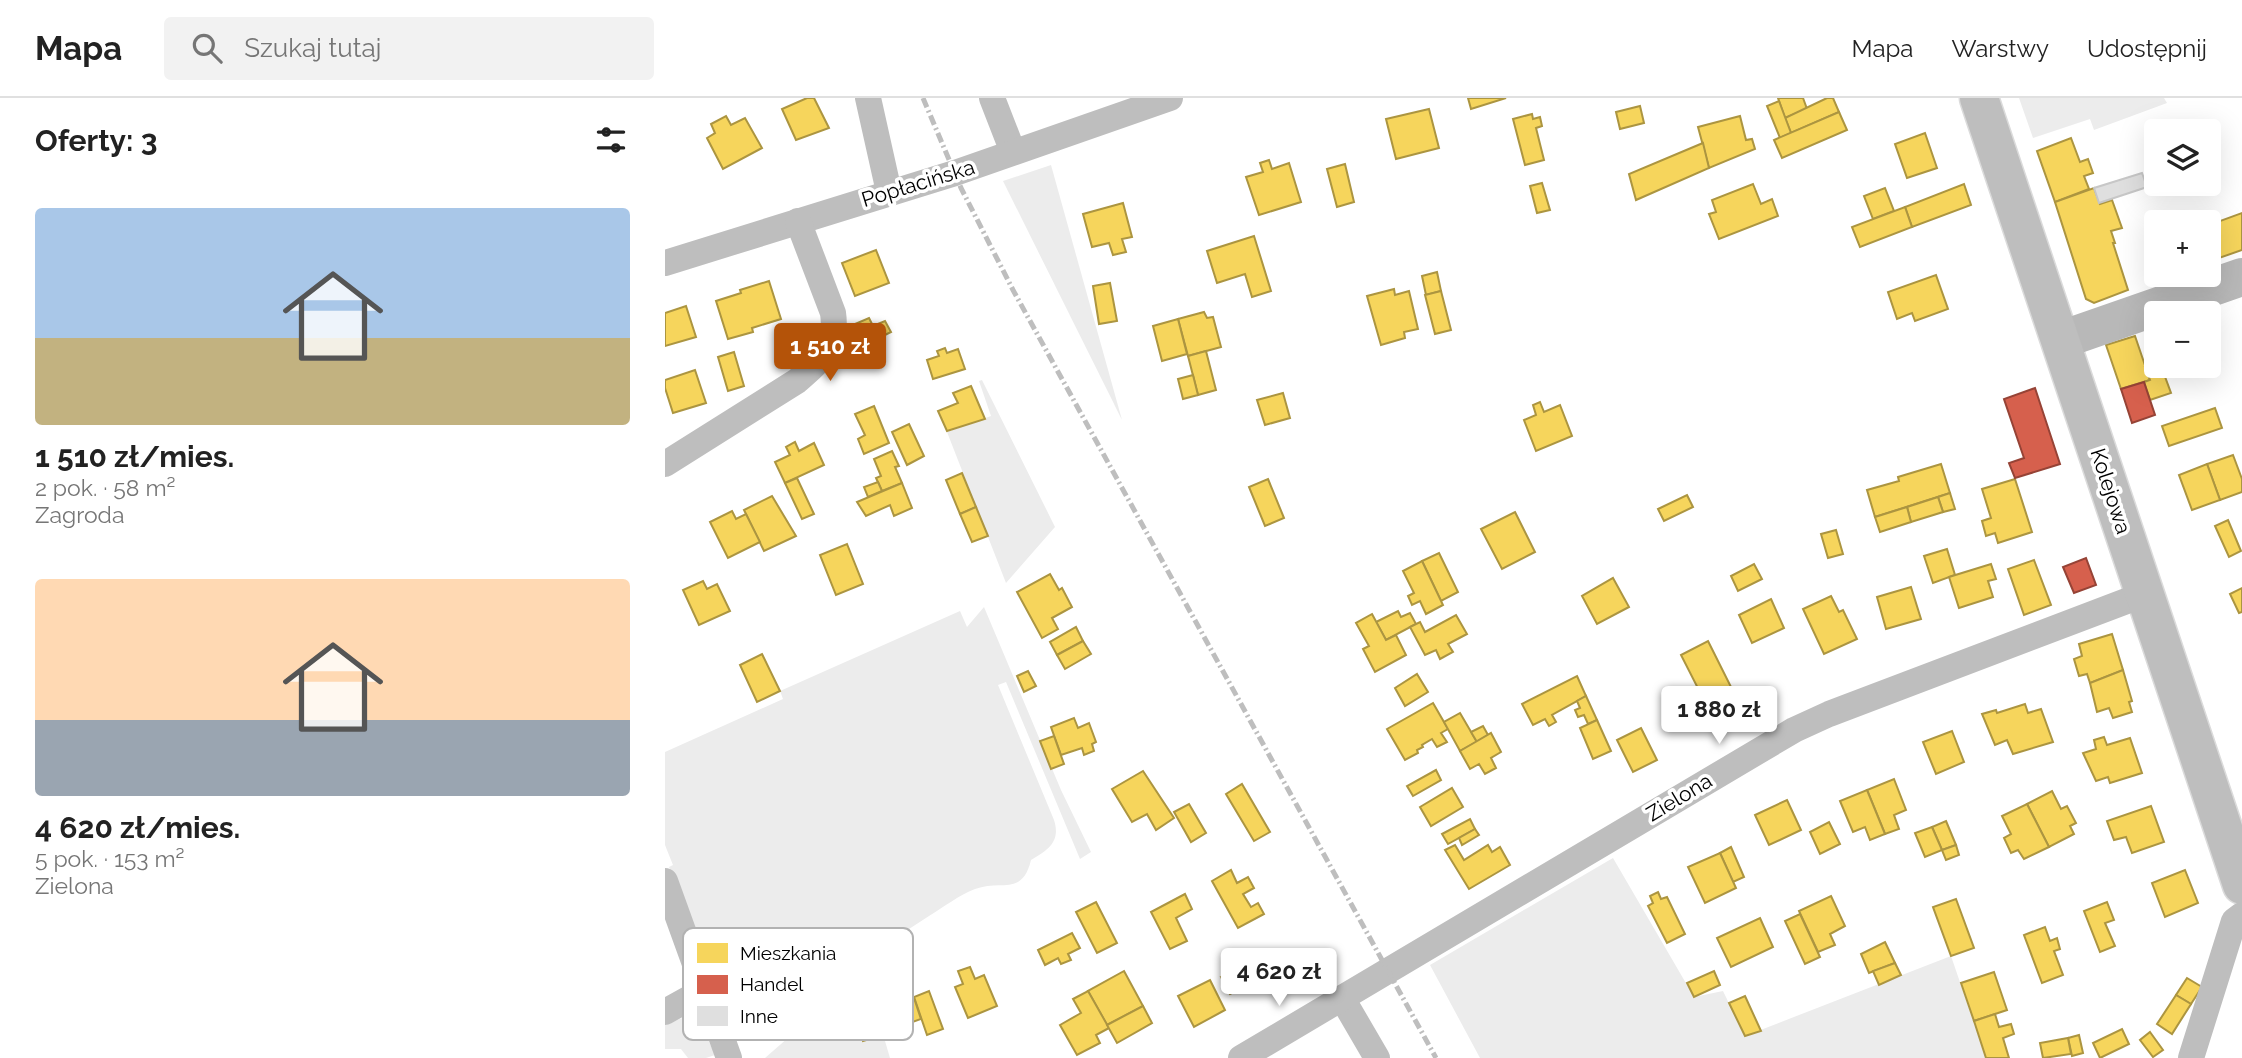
<!DOCTYPE html>
<html lang="pl">
<head>
<meta charset="utf-8">
<style>
	:root { --surface:#fff; --page:#f2f2f2; --text:#222; --muted:#767676; --line:#e0e0e0; --accent:#b45309 }
	body { margin:0; font-family:Raleway,sans-serif; background:var(--page); color:var(--text); height:100vh; display:flex; flex-direction:column; font-size:26px; white-space:nowrap }
	* { box-sizing:border-box; margin:0 }
	p { font-size:23px; color:var(--muted) }
	.icon { flex:none; width:38px; height:38px; fill:none; stroke:currentColor; stroke-width:2; stroke-linecap:round; stroke-linejoin:round }
	.map { position:relative; flex:1; overflow:hidden }
	.sheet { display:flex; flex-direction:column; background:var(--surface); width:665px }
	.sheet>* { flex:none }
	.fabs { position:absolute; left:1479px; top:21px; display:grid; gap:14px }
	.fabs a { display:grid; place-items:center; width:77px; height:77px; border-radius:7px; background:var(--surface); box-shadow:0 7px 28px #0002; font-size:35px }
	.price { position:absolute; translate:-50% -60px; padding:0 16px; border-radius:7px; background:#fff; color:#222; font-size:23px; line-height:46px; filter:drop-shadow(0 2px 4px #0008) }
	.price::after { content:''; position:absolute; left:50%; top:42px; width:21px; height:16px; margin-left:-10px; background:inherit; clip-path:polygon(0 0,100% 0,50% 100%) }
	.price.active { background:var(--accent); color:#fff }
	ul { padding:0; list-style:none }
	li { display:grid; align-content:center; gap:14px; height:371px; padding:0 35px }
	li span { display:grid; place-items:center; height:217px; border-radius:7px; color:#555 }
	li>.icon { margin-inline-start:auto }
	span .icon { width:126px; height:126px; fill:#fffc; stroke-width:1 }
	li b { font-size:30px }
	h2 { display:flex; justify-content:space-between; align-items:center; height:84px; padding:0 35px; font-size:30px }
	header { display:flex; align-items:center; gap:42px; box-sizing:border-box; height:98px; padding:0 35px; background:var(--surface); border-bottom:2px solid var(--line) }
	header strong { font-size:33px }
	nav { display:flex; gap:38px; margin-inline-start:auto; font-size:24px }
	.search { width:490px; height:63px; background:var(--page); display:flex; align-items:center; gap:18px; box-sizing:border-box; padding:0 24px; border-radius:7px; color:var(--muted); font-size:26px }
	main { display:flex; flex:1; min-height:0 }
	.map>svg:first-child { display:block }
	.green { fill:#ececec }
	.homes { fill:#f6d55c; stroke:#ac9540; stroke-width:2 }
	.shops { fill:#d6604d; stroke:#964336; stroke-width:2 }
	.building { fill:#dfdfdf; stroke:#c7c7c7; stroke-width:2 }
	.lines { fill:none; stroke-linecap:round; stroke-linejoin:round }
	.primary-casing { stroke:#dbdbdb; stroke-width:41 }
	.street { stroke:#bebebe; stroke-width:26 }
	.secondary { stroke:#b8b8b8; stroke-width:38 }
	.primary { stroke:#bebebe; stroke-width:38 }
	.rail { stroke:#bebebe; stroke-width:5; stroke-dasharray:10 3.5 2 3.5; stroke-linecap:butt }
	.labels { text-anchor:middle; dominant-baseline:central; stroke-width:7; stroke-linejoin:round; paint-order:stroke }
	.street-label { font-size:21px; fill:#000; stroke:#fff }
	.key { fill:#fff; stroke:#b2b2b2; stroke-width:2 }
	.key-label { font-size:19px; fill:#000 }
</style>
</head>
<body>
<header>
<strong>Mapa</strong>
<div class="search"><svg class="icon" aria-label="search" viewBox="0 0 24 24"><circle cx="10" cy="10" r="6"/><path d="M15 15l6 6"/></svg>Szukaj tutaj</div>
<nav><a>Mapa</a><a>Warstwy</a><a>Udostępnij</a></nav>
</header>
<main>
<section class="sheet">
<h2>Oferty: 3<svg class="icon" aria-label="filters" viewBox="0 0 24 24"><path d="M4 7h16M4 17h16"/><circle cx="9" cy="7" r="2"/><circle cx="15" cy="17" r="2"/></svg></h2>
<ul>
<li><span style="background:linear-gradient(#a9c7e8 60%,#c2b280 0)"><svg class="icon" aria-label="home" viewBox="0 0 24 24"><path d="M3 11l9-7 9 7M6 9v11h12V9"/></svg></span><div><b>1 510 zł/mies.</b><p>2 pok. · 58 m²</p><p>Zagroda</p></div></li>
<li><span style="background:linear-gradient(#ffd9b3 65%,#9aa5b1 0)"><svg class="icon" aria-label="home" viewBox="0 0 24 24"><path d="M3 11l9-7 9 7M6 9v11h12V9"/></svg></span><div><b>4 620 zł/mies.</b><p>5 pok. · 153 m²</p><p>Zielona</p></div></li>
</ul>
</section>
<div class="map">
<svg width="1577" height="960" viewBox="0 0 1577 960">
	<rect width="100%" height="100%" fill="#fff"/>
	<!-- green -->
	<g class="green">
		<path d="M1354,0H1499L1502,5L1429,32L1425,21L1368,40Z"/>
		<path d="M386,67L457,322L338,83Z"/>
		<path d="M317,282L390,429L341,485L282,334L326,318L314,283Z"/>
		<path d="M319,509L396,692L426,754L415,761L341,584L333,587L389,722C396,744 383,752 366,762C357,799 336,781 310,791C294,797 279,809 264,818C208,854 155,894 101,934L81,938L75,934L77,928L68,922L65,926L4,769L8,767L0,747V654L118,601L115,593L295,513L302,529Z"/>
		<path d="M948,760L1029,899L1058,893L1080,938L1286,858L1321,960H815L765,867Z"/>
		<path d="M171,898L188,922L210,909L225,960H100Z"/>
		<path d="M22,918L37,928L50,957L41,960H23L16,951H0V927Z"/>
	</g>
	<!-- homes -->
	<g class="homes">
		<path d="M142,0H149L164,30L131,42L117,11Z"/>
		<path d="M803,0H841L806,11Z"/>
		<path d="M1113,0H1138L1142,11L1120,20Z"/>
		<path d="M1162,0H1168L1174,14L1126,35L1120,20Z"/>
		<path d="M1114,3L1126,35L1115,40L1102,8Z"/>
		<path d="M975,8L979,25L955,31L951,14Z"/>
		<path d="M764,11L774,50L731,61L721,21Z"/>
		<path d="M1174,14L1182,32L1117,60L1109,42Z"/>
		<path d="M867,16L868,21L875,19L877,28L871,30L879,62L860,67L848,21Z"/>
		<path d="M61,18L66,27L80,20L97,50L58,71L42,40L50,35L46,26Z"/>
		<path d="M1075,18L1081,42L1087,41L1090,51L1044,70L1033,29Z"/>
		<path d="M1260,35L1272,70L1242,80L1230,46Z"/>
		<path d="M1406,40L1415,64L1423,61L1428,75L1419,78L1424,91L1390,104L1372,53Z"/>
		<path d="M1038,45L1044,70L971,102L964,76Z"/>
		<path d="M604,62L607,71L624,65L636,104L594,117L581,79L598,74L595,65Z"/>
		<path d="M680,66L689,104L672,109L662,71Z"/>
		<path d="M877,85L885,112L872,115L865,88Z"/>
		<path d="M1088,86L1096,106L1107,101L1113,118L1054,141L1044,116L1051,114L1047,102Z"/>
		<path d="M1299,86L1306,107L1247,129L1240,109Z"/>
		<path d="M1220,90L1229,113L1208,121L1199,98Z"/>
		<path d="M1429,90L1435,106L1447,102L1457,130L1446,133L1450,145H1448L1463,192L1429,205L1421,201L1390,104Z"/>
		<path d="M458,105L467,139L457,141L461,154L448,157L444,145L427,149L418,116Z"/>
		<path d="M1240,109L1247,129L1195,149L1187,129Z"/>
		<path d="M1577,115V152L1554,160L1544,127Z"/>
		<path d="M589,138L606,193L587,199L580,176L552,185L542,153Z"/>
		<path d="M211,152L224,185L190,198L177,165Z"/>
		<path d="M772,174L776,193L761,197L757,178Z"/>
		<path d="M1271,177L1283,211L1250,223L1247,215L1232,221L1223,194Z"/>
		<path d="M104,183L116,221L87,230L88,234L63,241L51,203L76,195L75,192Z"/>
		<path d="M445,185L452,223L434,226L428,188Z"/>
		<path d="M729,191L730,197L744,193L753,231L739,234L740,240L716,247L702,198Z"/>
		<path d="M776,193L786,232L770,236L760,197Z"/>
		<path d="M21,208L31,239L0,248V215Z"/>
		<path d="M539,214L542,220L548,219L556,249L523,258L513,221Z"/>
		<path d="M204,220L208,228L220,223L226,234L200,247L190,226Z"/>
		<path d="M513,221L522,256L497,263L488,228Z"/>
		<path d="M1470,238L1485,282L1456,291L1441,247Z"/>
		<path d="M280,250L282,255L293,251L300,271L268,281L262,262L274,258L272,253Z"/>
		<path d="M541,253L551,292L533,297L523,258Z"/>
		<path d="M69,254L79,288L63,293L53,259Z"/>
		<path d="M1491,265V268H1496L1506,295L1485,302L1479,284L1485,282L1480,269Z"/>
		<path d="M30,272L41,305L8,315L0,290V282Z"/>
		<path d="M528,277L533,297L518,301L513,281Z"/>
		<path d="M306,288L320,321L282,333L273,313L293,305L288,295Z"/>
		<path d="M618,295L625,320L600,327L592,302Z"/>
		<path d="M875,304L879,314L895,307L907,338L871,353L859,322L871,317L868,307Z"/>
		<path d="M209,308L224,345L199,356L193,341L200,337L190,316Z"/>
		<path d="M1550,310L1557,330L1504,348L1497,328Z"/>
		<path d="M244,326L259,358L242,367L227,334Z"/>
		<path d="M130,344L134,353L149,345L159,367L120,385L110,364L125,357L121,349Z"/>
		<path d="M227,353L234,368L230,369L237,385L217,393L211,380L216,378L209,361Z"/>
		<path d="M1568,357L1577,381V394L1555,402L1542,366Z"/>
		<path d="M1276,366L1285,395L1210,419L1202,392L1234,383L1233,379Z"/>
		<path d="M1542,366L1555,402L1527,412L1514,377Z"/>
		<path d="M297,375L311,409L295,416L281,382Z"/>
		<path d="M132,380L149,416L137,421L120,385Z"/>
		<path d="M603,381L619,420L600,428L584,389Z"/>
		<path d="M1350,381L1367,434L1333,445L1330,435L1321,438L1317,423L1326,420L1317,391Z"/>
		<path d="M213,384L217,393L203,399L199,389Z"/>
		<path d="M237,385L247,410L229,418L225,407L201,418L192,404Z"/>
		<path d="M1285,395L1290,411L1278,414L1273,399Z"/>
		<path d="M1022,397L1028,409L999,423L993,411Z"/>
		<path d="M107,398L131,438L99,453L79,412Z"/>
		<path d="M1273,399L1278,414L1246,424L1242,409Z"/>
		<path d="M311,409L323,438L307,444L295,416Z"/>
		<path d="M1242,409L1246,424L1215,434L1210,419Z"/>
		<path d="M67,413L71,421L81,416L95,444L63,460L45,424Z"/>
		<path d="M850,414L870,454L837,471L816,431Z"/>
		<path d="M1563,422L1576,453L1564,459L1550,428Z"/>
		<path d="M1171,432L1178,456L1163,460L1156,436Z"/>
		<path d="M182,446L198,486L171,497L155,457Z"/>
		<path d="M1282,451L1290,477L1268,485L1259,458Z"/>
		<path d="M774,455L793,494L776,503L757,463Z"/>
		<path d="M1369,462L1386,507L1359,517L1343,471Z"/>
		<path d="M757,463L778,507L761,516L755,503L747,507L743,498L749,495L738,473Z"/>
		<path d="M1089,466L1097,481L1073,493L1066,478Z"/>
		<path d="M1326,466L1331,481L1323,483L1328,499L1294,510L1284,479Z"/>
		<path d="M385,476L394,492L397,490L407,509L387,520L393,531L377,540L352,494Z"/>
		<path d="M948,480L964,509L932,526L917,498Z"/>
		<path d="M38,483L42,491L52,486L65,513L34,527L18,492Z"/>
		<path d="M1246,489L1256,521L1221,531L1212,499Z"/>
		<path d="M1577,490V514L1574,515L1565,496Z"/>
		<path d="M1166,498L1174,514L1178,512L1192,541L1159,556L1138,511Z"/>
		<path d="M1106,501L1119,530L1087,545L1074,517Z"/>
		<path d="M733,513L736,519L745,515L751,526L721,542L711,524Z"/>
		<path d="M707,516L721,542L731,537L741,557L710,574L698,551L704,548L691,525Z"/>
		<path d="M791,517L802,536L783,546L788,554L775,561L771,552L760,557L745,529L755,524L760,534Z"/>
		<path d="M411,529L418,543L392,557L385,544Z"/>
		<path d="M1447,536L1458,572L1425,585L1422,576L1414,578L1409,561L1417,558L1414,546Z"/>
		<path d="M418,543L426,556L400,571L392,557Z"/>
		<path d="M1043,543L1071,599L1044,612L1016,557Z"/>
		<path d="M97,556L115,593L92,604L75,567Z"/>
		<path d="M1458,572L1467,603L1464,604L1467,614L1448,620L1444,610L1432,614L1425,585Z"/>
		<path d="M363,573L371,588L359,594L352,578Z"/>
		<path d="M752,576L763,594L740,608L730,590Z"/>
		<path d="M912,578L921,598L887,617L891,624L884,628L880,621L868,627L857,606Z"/>
		<path d="M921,598L932,622L923,626L919,617L913,619L910,612L915,610L912,603Z"/>
		<path d="M768,605L783,631L776,635L782,644L772,649L767,641L757,647L758,649L752,652L753,655L740,662L722,631Z"/>
		<path d="M1360,606L1363,615L1376,611L1388,644L1348,656L1342,642L1330,647L1317,616L1331,612L1332,615Z"/>
		<path d="M795,615L812,644L795,653L779,624Z"/>
		<path d="M409,620L413,630L424,625L431,644L427,646L429,653L419,657L417,650L396,657L386,629Z"/>
		<path d="M932,622L946,653L928,661L915,630Z"/>
		<path d="M818,628L823,637L812,644L806,634Z"/>
		<path d="M976,630L992,662L968,674L952,642Z"/>
		<path d="M1287,633L1299,664L1271,676L1258,644Z"/>
		<path d="M826,635L836,654L826,660L831,670L820,676L814,666L805,671L795,653Z"/>
		<path d="M389,638L399,666L386,671L375,643Z"/>
		<path d="M1439,639L1442,647L1465,640L1477,675L1445,685L1443,679L1431,683L1418,655L1431,651L1429,642Z"/>
		<path d="M771,672L776,682L748,698L742,688Z"/>
		<path d="M478,673L509,720L491,732L482,716L467,724L447,691Z"/>
		<path d="M1229,681L1241,712L1229,717L1234,731L1220,736L1202,692Z"/>
		<path d="M577,686L605,734L589,743L561,696Z"/>
		<path d="M787,690L798,709L766,728L755,709Z"/>
		<path d="M1202,692L1220,736L1205,742L1200,729L1188,734L1175,703Z"/>
		<path d="M1387,693L1396,711L1402,708L1411,725L1405,728L1409,736L1384,749L1362,706Z"/>
		<path d="M1122,702L1136,732L1104,747L1090,717Z"/>
		<path d="M524,706L541,735L526,744L509,714Z"/>
		<path d="M1362,706L1384,749L1359,761L1353,752L1346,755L1339,740L1346,736L1337,718Z"/>
		<path d="M1486,708L1499,744L1467,755L1461,739L1449,742L1442,723Z"/>
		<path d="M805,721L810,731L783,746L777,736Z"/>
		<path d="M1281,723L1291,747L1277,752L1267,729Z"/>
		<path d="M1164,724L1175,746L1155,756L1145,734Z"/>
		<path d="M1267,729L1277,752L1260,759L1250,735Z"/>
		<path d="M810,731L814,737L797,747L794,740Z"/>
		<path d="M790,747L799,762L823,747L827,754L835,749L845,767L804,791L780,752Z"/>
		<path d="M1291,747L1294,757L1281,762L1277,752Z"/>
		<path d="M1066,749L1079,779L1068,784L1055,755Z"/>
		<path d="M1055,755L1071,790L1040,805L1023,769Z"/>
		<path d="M566,772L572,785L583,779L589,790L578,796L586,809L593,805L599,816L573,830L547,783Z"/>
		<path d="M1520,772L1533,805L1500,819L1487,785Z"/>
		<path d="M993,794L996,801L1002,799L1020,836L1002,845L983,808L988,805L985,798Z"/>
		<path d="M520,796L527,811L511,820L522,843L505,851L486,814Z"/>
		<path d="M1166,798L1180,828L1165,836L1170,847L1153,854L1134,813Z"/>
		<path d="M1291,801L1309,850L1286,858L1268,809Z"/>
		<path d="M431,804L452,845L432,855L411,814Z"/>
		<path d="M1442,804L1449,822L1440,825L1450,848L1435,854L1419,813Z"/>
		<path d="M1135,816L1155,859L1140,866L1120,823Z"/>
		<path d="M1095,820L1108,849L1066,869L1052,840Z"/>
		<path d="M1380,829L1385,843L1392,840L1395,851L1389,853L1398,877L1377,885L1359,837Z"/>
		<path d="M407,835L415,850L403,856L406,862L396,866L393,860L380,867L373,852Z"/>
		<path d="M1220,844L1230,865L1204,875L1196,856Z"/>
		<path d="M593,860L602,878L565,896L556,879Z"/>
		<path d="M1230,865L1236,877L1214,887L1208,873Z"/>
		<path d="M305,869L310,881L319,877L332,908L303,920L290,889L298,886L293,873Z"/>
		<path d="M459,873L478,908L442,927L423,893Z"/>
		<path d="M1049,873L1055,887L1029,899L1022,885Z"/>
		<path d="M1329,874L1342,912L1309,923L1296,885Z"/>
		<path d="M1522,880L1537,889L1526,906L1511,897Z"/>
		<path d="M545,882L560,912L529,929L513,898Z"/>
		<path d="M264,893L278,931L262,937L249,899Z"/>
		<path d="M423,893L444,930L431,937L435,945L412,957L395,927L416,915L408,901Z"/>
		<path d="M1511,897L1526,906L1507,936L1492,926Z"/>
		<path d="M1080,898L1096,933L1080,938L1064,905Z"/>
		<path d="M249,900L256,921L242,926L235,905Z"/>
		<path d="M478,908L487,925L452,945L442,927Z"/>
		<path d="M1330,916L1334,929L1346,926L1349,936L1338,940L1344,960H1321L1309,923Z"/>
		<path d="M212,918L218,937L198,943L192,924Z"/>
		<path d="M1457,931L1464,946L1435,960L1428,945Z"/>
		<path d="M1485,934L1498,952L1488,959L1475,942Z"/>
		<path d="M1414,937L1418,955L1407,958L1403,940Z"/>
		<path d="M1403,940L1406,956L1378,960L1375,945Z"/>
	</g>
	<!-- shops -->
	<g class="shops">
		<path d="M1479,284L1490,317L1467,325L1456,291Z"/>
		<path d="M1370,290L1395,366L1350,380L1344,365L1359,360L1339,301Z"/>
		<path d="M1421,460L1431,487L1409,495L1398,469Z"/>
	</g>
	<!-- building -->
	<path class="building" d="M1477,75L1482,89L1434,105L1429,90Z"/>
	<g class="lines">
		<defs>
			<path id="primary" d="M1314,0L1577,787"/>
		</defs>
		<!-- primary casing -->
		<use href="#primary" class="primary-casing"/>
		<!-- street -->
		<g class="street">
			<path d="M203,0L224,94"/>
			<path d="M327,0L348,54"/>
			<path d="M0,165L290,75L505,0"/>
			<path d="M0,366L132,283C155,263 173,248 168,215L133,123"/>
			<path d="M0,783L64,960"/>
			<path d="M677,900L712,960"/>
			<path d="M0,914L41,891"/>
			<path d="M576,960L1129,632L1164,616L1480,496"/>
			<path d="M1526,960L1569,823L1577,817"/>
		</g>
		<!-- secondary -->
		<path class="secondary" d="M1396,242L1577,179"/>
		<!-- primary -->
		<use href="#primary" class="primary"/>
		<!-- rail -->
		<path class="rail" d="M258,0L296,90L348,192L771,960"/>
	</g>
	<g class="labels">
		<!-- street labels -->
		<g class="street-label">
			<text transform="translate(253 85) rotate(-17)">Popłacińska</text>
			<text transform="translate(1446 393) rotate(72)">Kolejowa</text>
			<text transform="translate(1014 699) rotate(-31)">Zielona</text>
		</g>
	</g>
	<!-- legend -->
	<rect x="18" y="830" width="230" height="112" rx="10" class="key"/>
	<rect x="32" y="845" width="31" height="20" fill="#f6d55c"/>
	<rect x="32" y="877" width="31" height="19" fill="#d6604d"/>
	<rect x="32" y="908" width="31" height="20" fill="#dfdfdf"/>
	<g class="key-label">
		<text x="75" y="862">Mieszkania</text>
		<text x="75" y="893">Handel</text>
		<text x="75" y="925">Inne</text>
	</g>
</svg>
<div class="fabs">
<a><svg class="icon" aria-label="layers" viewBox="0 0 24 24"><path d="M12 4l9 5-9 5-9-5zM3 14l9 5 9-5"/></svg></a>
<a>+</a>
<a>−</a>
</div>
<b class="price active" style="left:165px;top:285px">1 510 zł</b>
<b class="price" style="left:1054px;top:648px">1 880 zł</b>
<b class="price" style="left:614px;top:910px">4 620 zł</b>
</div>
</main>
</body>
</html>
